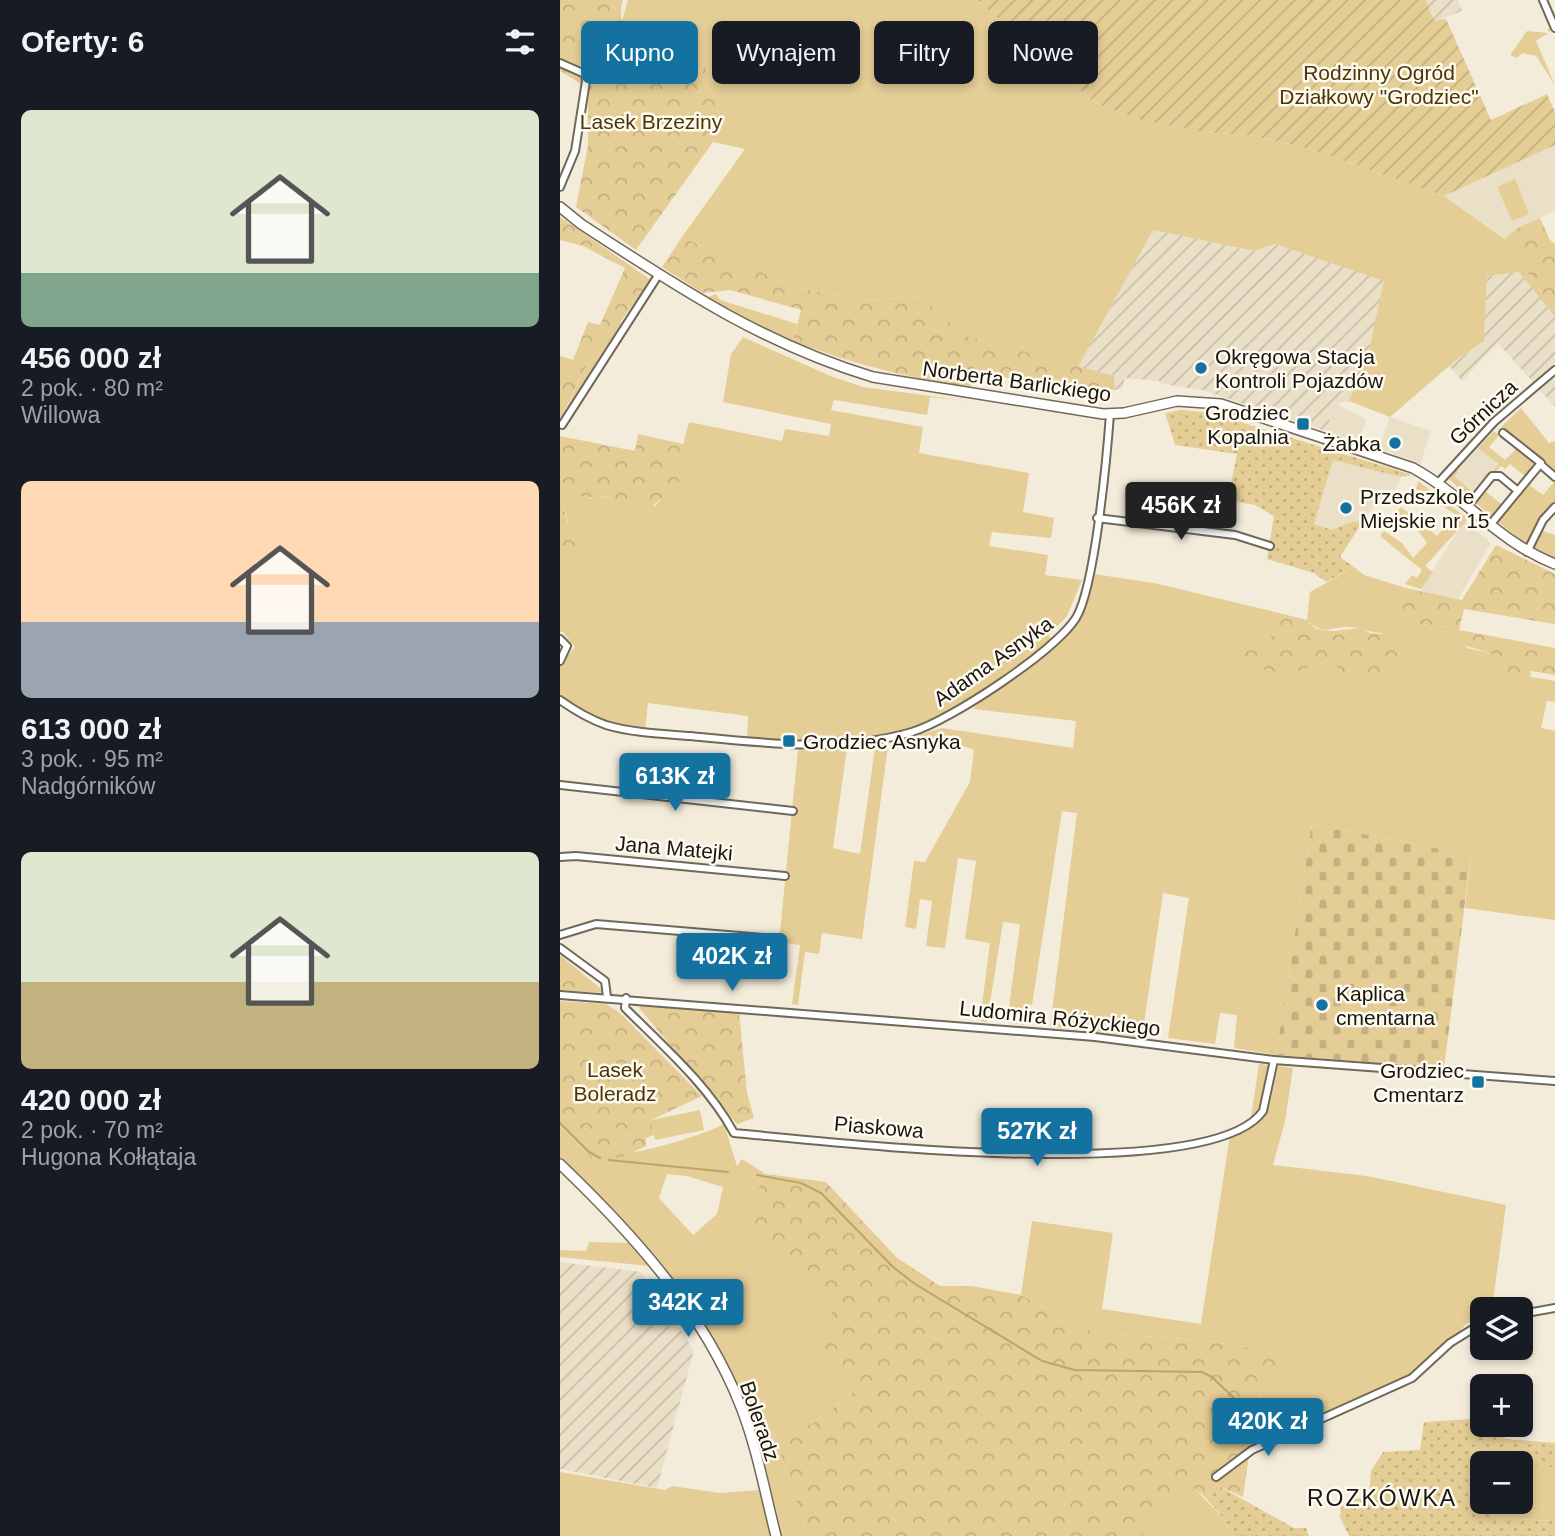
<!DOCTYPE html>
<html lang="pl">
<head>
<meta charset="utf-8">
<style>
	:root { --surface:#171b24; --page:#242831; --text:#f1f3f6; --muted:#9ea1a6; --accent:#1472a0 }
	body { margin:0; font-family:Arial,sans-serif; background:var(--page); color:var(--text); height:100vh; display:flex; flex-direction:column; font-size:26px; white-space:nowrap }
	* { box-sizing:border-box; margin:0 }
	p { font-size:23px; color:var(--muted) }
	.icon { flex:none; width:38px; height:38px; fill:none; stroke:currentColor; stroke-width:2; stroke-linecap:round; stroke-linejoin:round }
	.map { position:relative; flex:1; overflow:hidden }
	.panel { display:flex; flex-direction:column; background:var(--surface); width:560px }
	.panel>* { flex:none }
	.top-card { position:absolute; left:21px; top:21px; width:665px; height:63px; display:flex; gap:14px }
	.tools { position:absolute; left:910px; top:1297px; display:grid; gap:14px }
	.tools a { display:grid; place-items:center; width:63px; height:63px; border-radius:10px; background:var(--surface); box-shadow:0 4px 10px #0003; font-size:35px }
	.price { position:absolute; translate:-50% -60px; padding:0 16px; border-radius:7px; background:var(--accent); color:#fff; font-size:23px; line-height:46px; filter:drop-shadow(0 2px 4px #0008) }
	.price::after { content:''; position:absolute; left:50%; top:42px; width:21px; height:16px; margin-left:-10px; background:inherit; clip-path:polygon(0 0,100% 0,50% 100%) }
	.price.current { background:#222; color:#fff }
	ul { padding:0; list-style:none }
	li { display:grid; align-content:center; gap:14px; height:371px; padding:0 21px }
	li span { display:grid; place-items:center; height:217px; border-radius:10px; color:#555 }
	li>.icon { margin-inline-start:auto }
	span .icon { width:126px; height:126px; fill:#fffc; stroke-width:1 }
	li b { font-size:30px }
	h2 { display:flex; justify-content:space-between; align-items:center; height:84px; padding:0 21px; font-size:30px }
	.tag { padding:0 24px; border-radius:10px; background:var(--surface); box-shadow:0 4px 10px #0003; font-size:24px; line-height:63px }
	.tag.current { background:var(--accent); color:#fff }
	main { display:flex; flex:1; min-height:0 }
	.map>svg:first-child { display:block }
	.built { fill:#eadfc7 }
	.industrial { fill:url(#industrial-furrows) }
	.grass { fill:#e5cd96; fill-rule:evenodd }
	.forest { fill:url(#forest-crowns) }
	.cemetery { fill:url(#cemetery-stones) }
	.park { fill:url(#park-dots) }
	.garden { fill:url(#garden-furrows) }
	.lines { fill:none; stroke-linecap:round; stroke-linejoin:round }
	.stream { stroke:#bca46b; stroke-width:2 }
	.street-casing { stroke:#70695a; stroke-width:10 }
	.secondary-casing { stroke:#70695a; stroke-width:12 }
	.street { stroke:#fff; stroke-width:6 }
	.secondary { stroke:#fff; stroke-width:9 }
	.poi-dot { fill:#1472a0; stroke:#fefaef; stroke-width:2.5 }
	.labels { text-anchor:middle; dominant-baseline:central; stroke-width:5; stroke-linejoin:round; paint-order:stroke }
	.park-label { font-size:21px; fill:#493708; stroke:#fefaef }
	.poi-label { font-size:21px; fill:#181610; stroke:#fefaef; text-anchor:start }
	.street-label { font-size:21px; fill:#181610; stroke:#fefaef }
	.neighbourhood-label { font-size:23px; letter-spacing:2px; fill:#181610; stroke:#fefaef }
</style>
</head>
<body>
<main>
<section class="panel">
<h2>Oferty: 6<svg class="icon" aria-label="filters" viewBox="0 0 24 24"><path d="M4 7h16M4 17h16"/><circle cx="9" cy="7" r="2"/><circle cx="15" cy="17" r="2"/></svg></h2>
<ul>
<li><span style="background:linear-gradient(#dfe7d0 75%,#7fa58c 0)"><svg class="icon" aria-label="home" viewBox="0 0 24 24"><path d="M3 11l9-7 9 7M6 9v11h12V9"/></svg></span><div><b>456 000 zł</b><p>2 pok. · 80 m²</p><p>Willowa</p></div></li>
<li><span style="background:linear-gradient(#ffd9b3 65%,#9aa5b1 0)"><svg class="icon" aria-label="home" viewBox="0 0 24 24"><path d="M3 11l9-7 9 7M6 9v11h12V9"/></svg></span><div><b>613 000 zł</b><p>3 pok. · 95 m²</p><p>Nadgórników</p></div></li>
<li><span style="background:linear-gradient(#dfe7d0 60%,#c2b280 0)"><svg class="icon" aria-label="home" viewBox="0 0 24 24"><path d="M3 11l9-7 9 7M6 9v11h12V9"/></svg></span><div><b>420 000 zł</b><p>2 pok. · 70 m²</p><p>Hugona Kołłątaja</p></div></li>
</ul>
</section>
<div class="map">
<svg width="995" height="1536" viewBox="0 0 995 1536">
	<defs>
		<pattern id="industrial-furrows" width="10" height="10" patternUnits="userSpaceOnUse" patternTransform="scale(1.75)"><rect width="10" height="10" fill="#eadfc7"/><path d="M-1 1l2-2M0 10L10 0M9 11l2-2" fill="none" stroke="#c8bfaa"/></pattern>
		<pattern id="forest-crowns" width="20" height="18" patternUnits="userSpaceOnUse" patternTransform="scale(1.75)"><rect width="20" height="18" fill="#e5cd96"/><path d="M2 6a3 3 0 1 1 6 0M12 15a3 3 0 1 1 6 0" fill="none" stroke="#c4af80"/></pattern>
		<pattern id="cemetery-stones" width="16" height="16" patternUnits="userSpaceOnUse" patternTransform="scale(1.75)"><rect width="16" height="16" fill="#e5cd96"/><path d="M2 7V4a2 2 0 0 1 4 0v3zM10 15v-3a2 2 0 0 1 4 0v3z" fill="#c4af80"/></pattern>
		<pattern id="park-dots" width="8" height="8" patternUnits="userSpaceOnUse" patternTransform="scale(1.75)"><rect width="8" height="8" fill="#e5cd96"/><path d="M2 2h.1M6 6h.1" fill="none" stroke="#c4af80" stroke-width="1.8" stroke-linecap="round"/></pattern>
		<pattern id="garden-furrows" width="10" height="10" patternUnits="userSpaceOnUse" patternTransform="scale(1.75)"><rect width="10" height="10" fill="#e5cd96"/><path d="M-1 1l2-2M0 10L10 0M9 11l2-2" fill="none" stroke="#c4af80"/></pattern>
	</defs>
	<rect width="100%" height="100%" fill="#f4ecdb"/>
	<!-- built -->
	<g class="built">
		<path d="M995,145V211L956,229L944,239L884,196Z"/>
		<path d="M775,403L806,419L799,442L766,431Z"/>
		<path d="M830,417L871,431L860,464L819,449Z"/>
		<path d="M918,448L939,463L911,499L891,477Z"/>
		<path d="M773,460H780L841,477L836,489L821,495L802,523L794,521L773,530L754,524Z"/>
		<path d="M904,521L931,543L898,599L865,593L861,589Z"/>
	</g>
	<!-- industrial -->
	<g class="industrial">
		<path d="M866,0H898L902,11L874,22Z"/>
		<path d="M593,230L693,251L715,244L825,281L809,350L789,401L775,404L766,431L642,390L602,384L599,381L565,378L562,389L555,390L554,376L518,367Z"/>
		<path d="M959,272L995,317V407L938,343L902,381L889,366L924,341L927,276Z"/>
		<path d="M0,1262L81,1272L134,1350L97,1488L0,1469Z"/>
	</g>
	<!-- grass -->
	<g class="grass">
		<path d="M68,0H417L535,103L577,119L641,132L690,135L750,149L884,196L944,239L995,312V317L959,272L927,276L924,341L895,361L830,417L789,401L809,350L824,281L715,244L694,251L593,230L518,367L402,335L362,297L305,300L237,288L122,237L185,149L153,142L159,100L125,59L73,49L62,21Z"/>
		<path d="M988,28L991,30C987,35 981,37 976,41L995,85L976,56L963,53L956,58L950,55L967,31L988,33Z"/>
		<path d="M955,179L969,214L952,221L937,187Z"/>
		<path d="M156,294L160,300L237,324L233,341L178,316L148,297Z"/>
		<path d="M61,321V324L0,423L22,374L54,323Z"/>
		<path d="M183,337L268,375L303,387L409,401L370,397L367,415L274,400L271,410L363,427L359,453L469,473L463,512L494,518L491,538L432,532L429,546L488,555L485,575L522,580L507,616L489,635L491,640C453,667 414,702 371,721C316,745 246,744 187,739L188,716L88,703L85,730L32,717L0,696V665L15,647L3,632H0V546L18,549L1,501L7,487L14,486L30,498L37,495L47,498L86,496L94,507L103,497L110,496L123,473V444L129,422L222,441L225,429L269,436L271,424L163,402L171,354Z"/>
		<path d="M961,408L989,443L995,441V480L992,471L941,427Z"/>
		<path d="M704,423L717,426L838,467L837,470Z"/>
		<path d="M934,431L939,435L929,447L945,460L957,448L974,462L966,477L950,464L945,469L941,466L911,500L889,479L899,467L895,477L914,493L939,464L918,448Z"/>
		<path d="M858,481L908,519L865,566L873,572L861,589L845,584L852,575L857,578L862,570L820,536L824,531L842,543L853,558L867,543L854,525L836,513L841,507L877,536L889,523L901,518L856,489Z"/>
		<path d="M995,481V503L968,546L937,521L968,484L983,495Z"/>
		<path d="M926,492L944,506L933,518L916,503Z"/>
		<path d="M983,531L995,535V558L973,548Z"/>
		<path d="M794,567L804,575L846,588L843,609L855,624L892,627L907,648L933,654L929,670L995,681V702L987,701L981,728L995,731V920L905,908L911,855L752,824L716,1055L674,1048L677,1015L660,1013L655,1044L608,1038L629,898L603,893L582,1037L490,1027L517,813L502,811L472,1005L467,1004L464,1025L447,1022L460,924L443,922L427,1022L420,1021L430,943L405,939L416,861L398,858L385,948L366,946L372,901L360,899L356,929L345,927L354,861L365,862L410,782L414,749L355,736L382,728L513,748L516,721L413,709C468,653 514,666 534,574L594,583L703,609L701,621L715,624V631L706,644L696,645L691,641L674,662L727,675L768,661L790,678L823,633C810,633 802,628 789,627C770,626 765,637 747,620L750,592Z"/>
		<path d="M328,746L302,939L262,933L259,954L245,952L238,1005L232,1004L240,945L219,942L238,750L287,748L273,848L300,854L315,748Z"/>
		<path d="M699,1064L709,1065L710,1068L697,1113L691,1117Z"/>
		<path d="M718,1066L733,1068L725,1121L713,1165L807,1176L946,1205L932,1309H922V1319L907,1323L870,1366L845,1387L716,1441L699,1394L708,1350L636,1340L531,1332L461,1295L472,1221L553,1233L542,1309L641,1324L670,1135C712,1121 709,1106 718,1066Z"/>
		<path d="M140,1110L144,1130L95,1140L91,1120Z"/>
		<path d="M164,1124L177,1166L182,1159L206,1174L195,1194L226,1267L276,1300L257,1356L297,1389L252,1424L213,1429L247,1536H219L187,1408L152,1342L108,1275L58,1214L0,1159V1126L32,1159C67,1156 133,1140 164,1124ZM107,1174L127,1176L163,1187L157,1214L133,1235L99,1198Z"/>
		<path d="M29,1242L71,1243L89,1266L0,1257V1250L26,1251Z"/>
		<path d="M961,1464L995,1467V1521L932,1518L919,1504L922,1475V1502H961Z"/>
		<path d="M0,1472L105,1490L112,1486L159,1493L200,1490L211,1536H0Z"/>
		<path d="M632,1486L665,1520L671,1536H581Z"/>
	</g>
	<!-- forest -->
	<g class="forest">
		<path d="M0,0H63C57,18 66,32 73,49L143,66L151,76L159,100L153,142L76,250L16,207L28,145V88L0,71Z"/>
		<path d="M0,217L91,280L61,321L54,323L22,374L0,421V356L13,360L28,322L40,325L65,268L23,246L0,240Z"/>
		<path d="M980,218L990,240L995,244V312L944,239L956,229Z"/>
		<path d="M122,237L237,288L305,300L363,297L402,335L554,376L555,390L415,374L411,387C347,378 293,364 233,341L241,310L170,290L142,293L102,267Z"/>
		<path d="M78,434L123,444V474L110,496L103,497L87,511L85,496C62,507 62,500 41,496C35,495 30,498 24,499L14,486L8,487L1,501L8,523L17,527L18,549L0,546V436L75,451Z"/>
		<path d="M936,545L995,574V624L904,609L899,630L995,648V675L971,671L970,677L929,670L932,654L897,643L892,627L855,624L845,619L843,609L838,603L844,599L846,588L902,600Z"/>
		<path d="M703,609L747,620L756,629L773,631L800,628L810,633L840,635L843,644L837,661L826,666L825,674L818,680L790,678L768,661L727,675L673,662L668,649L672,643L684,640L705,644L715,631V624L700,621Z"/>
		<path d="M0,955L46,993L0,990Z"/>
		<path d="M0,1001L46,1004L59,1012L142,1096L91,1120L94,1135L86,1138V1146L62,1157L32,1159L0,1126Z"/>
		<path d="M80,1005L179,1013L187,1093L194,1118L177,1124L79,1008Z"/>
		<path d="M206,1174L266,1182L336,1257L380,1286H412L461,1295L531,1332L636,1340L708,1350L719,1360L722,1371L711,1389L699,1394L701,1408L712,1417L716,1441L689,1455L683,1497L657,1485L645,1497L632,1487L581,1536H247L213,1429L252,1424L297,1389L257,1356L276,1300L226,1267L190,1233L195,1194Z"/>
	</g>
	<!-- cemetery -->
	<path class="cemetery" d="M752,824L911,855L884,1068L716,1055Z"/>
	<!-- park -->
	<g class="park">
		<path d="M622,410L651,413L852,475L841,477L773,460L754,524L772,530L794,521L802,523L780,557L794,567L766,582L754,573L707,559L714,516L695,505L668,500L677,454L615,445L605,413Z"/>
		<path d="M911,1419L947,1439L995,1443V1467L922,1463L919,1504L932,1518L995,1521V1536H789L780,1517L781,1507L791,1500L809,1496L811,1471L823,1452L860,1450L864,1422Z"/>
		<path d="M657,1485L734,1528H746L749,1536H671L665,1520L645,1497Z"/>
	</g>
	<!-- garden -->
	<path class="garden" d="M417,0H866L874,21L886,19L931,120L987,94L995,112V145L884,196L750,149L690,135L641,132L577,119L535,103Z"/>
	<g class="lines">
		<!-- stream -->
		<g class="stream">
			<path d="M0,1123L29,1152L40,1158"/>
			<path d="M49,1160L168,1172"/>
			<path d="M197,1175L241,1183L261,1193L333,1267L355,1284L482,1361L515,1370L642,1372L652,1377L706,1429L732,1426"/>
		</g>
		<defs>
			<g id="street">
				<path d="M983,0L995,28"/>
				<path d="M0,63L25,74L26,81L15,151L0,187"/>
				<path d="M2,425L99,274"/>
				<path d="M980,464L995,477"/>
				<path d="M879,482L934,422L995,370"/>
				<path d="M908,506L932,476H940L958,491"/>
				<path d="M537,518L675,535L710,546"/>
				<path d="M930,525L981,463L943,433"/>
				<path d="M967,552L983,520L995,507"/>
				<path d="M0,639L7,646L0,661"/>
				<path d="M0,700C14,710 29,719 46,725C73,733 103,734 130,736C202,743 281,753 352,732C391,720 494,652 516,618C535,587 547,455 550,414"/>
				<path d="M0,785L233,811"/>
				<path d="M0,857L16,856L225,876"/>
				<path d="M0,935L36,924L215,939"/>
				<path d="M0,948L45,981L47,997"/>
				<path d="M0,995L535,1037L714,1060L995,1081"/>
				<path d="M66,998L65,1008C103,1046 148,1085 174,1133C265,1141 650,1187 703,1111L714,1060"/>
				<path d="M961,1314L995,1308"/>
				<path d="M656,1477L692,1450L852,1378L890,1343L922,1323"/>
			</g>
			<g id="secondary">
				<path d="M0,207L21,224C118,287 201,343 313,377L543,414L564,413L617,401L661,404L853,468C904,496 940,543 995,564"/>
				<path d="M0,1164C72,1233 144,1312 181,1407C197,1448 205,1493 216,1536"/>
			</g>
		</defs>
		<!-- street casing -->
		<use href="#street" class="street-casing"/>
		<!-- secondary casing -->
		<use href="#secondary" class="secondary-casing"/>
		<!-- street -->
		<use href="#street" class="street"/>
		<!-- secondary -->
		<use href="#secondary" class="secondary"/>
	</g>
	<!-- markers -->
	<g class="poi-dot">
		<circle cx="641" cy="368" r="7"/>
		<rect x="736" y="417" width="14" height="14" rx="3.5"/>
		<circle cx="835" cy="443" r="7"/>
		<circle cx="786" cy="508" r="7"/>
		<rect x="222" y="734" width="14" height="14" rx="3.5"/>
		<circle cx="762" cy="1005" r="7"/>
		<rect x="911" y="1075" width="14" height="14" rx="3.5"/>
	</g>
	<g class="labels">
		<!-- park labels -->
		<g class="park-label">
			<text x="819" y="72">Rodzinny Ogród<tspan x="819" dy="24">Działkowy "Grodziec"</tspan></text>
			<text x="91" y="121">Lasek Brzeziny</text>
			<text x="55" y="1069">Lasek<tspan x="55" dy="24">Boleradz</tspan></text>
		</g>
		<!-- poi labels -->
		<g class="poi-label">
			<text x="655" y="356">Okręgowa Stacja<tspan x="655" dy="24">Kontroli Pojazdów</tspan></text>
			<text x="729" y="412" text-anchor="end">Grodziec<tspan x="729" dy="24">Kopalnia</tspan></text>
			<text x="821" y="443" text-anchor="end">Żabka</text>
			<text x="800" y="496">Przedszkole<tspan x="800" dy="24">Miejskie nr 15</tspan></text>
			<text x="243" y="741">Grodziec Asnyka</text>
			<text x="776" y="993">Kaplica<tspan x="776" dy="24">cmentarna</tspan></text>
			<text x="904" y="1070" text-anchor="end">Grodziec<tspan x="904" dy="24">Cmentarz</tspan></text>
		</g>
		<!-- street labels -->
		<g class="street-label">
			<text transform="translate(457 381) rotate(8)">Norberta Barlickiego</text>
			<text transform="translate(923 412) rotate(-43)">Górnicza</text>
			<text transform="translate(433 661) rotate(-35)">Adama Asnyka</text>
			<text transform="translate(114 848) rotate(5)">Jana Matejki</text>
			<text transform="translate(500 1018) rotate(6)">Ludomira Różyckiego</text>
			<text transform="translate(319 1127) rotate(5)">Piaskowa</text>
			<text transform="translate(200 1421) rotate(71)">Boleradz</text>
		</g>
		<!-- neighbourhood labels -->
		<g class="neighbourhood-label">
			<text x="822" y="1498">ROZKÓWKA</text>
		</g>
	</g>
</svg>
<div class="tools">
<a><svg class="icon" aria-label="layers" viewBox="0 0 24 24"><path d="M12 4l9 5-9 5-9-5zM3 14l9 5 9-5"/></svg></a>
<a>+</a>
<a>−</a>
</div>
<b class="price current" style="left:621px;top:542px">456K zł</b>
<b class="price" style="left:115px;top:813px">613K zł</b>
<b class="price" style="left:172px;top:993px">402K zł</b>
<b class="price" style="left:477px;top:1168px">527K zł</b>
<b class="price" style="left:128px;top:1339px">342K zł</b>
<b class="price" style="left:708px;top:1458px">420K zł</b>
<div class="top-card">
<a class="tag current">Kupno</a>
<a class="tag">Wynajem</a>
<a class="tag">Filtry</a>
<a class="tag">Nowe</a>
</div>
</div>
</main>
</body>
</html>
